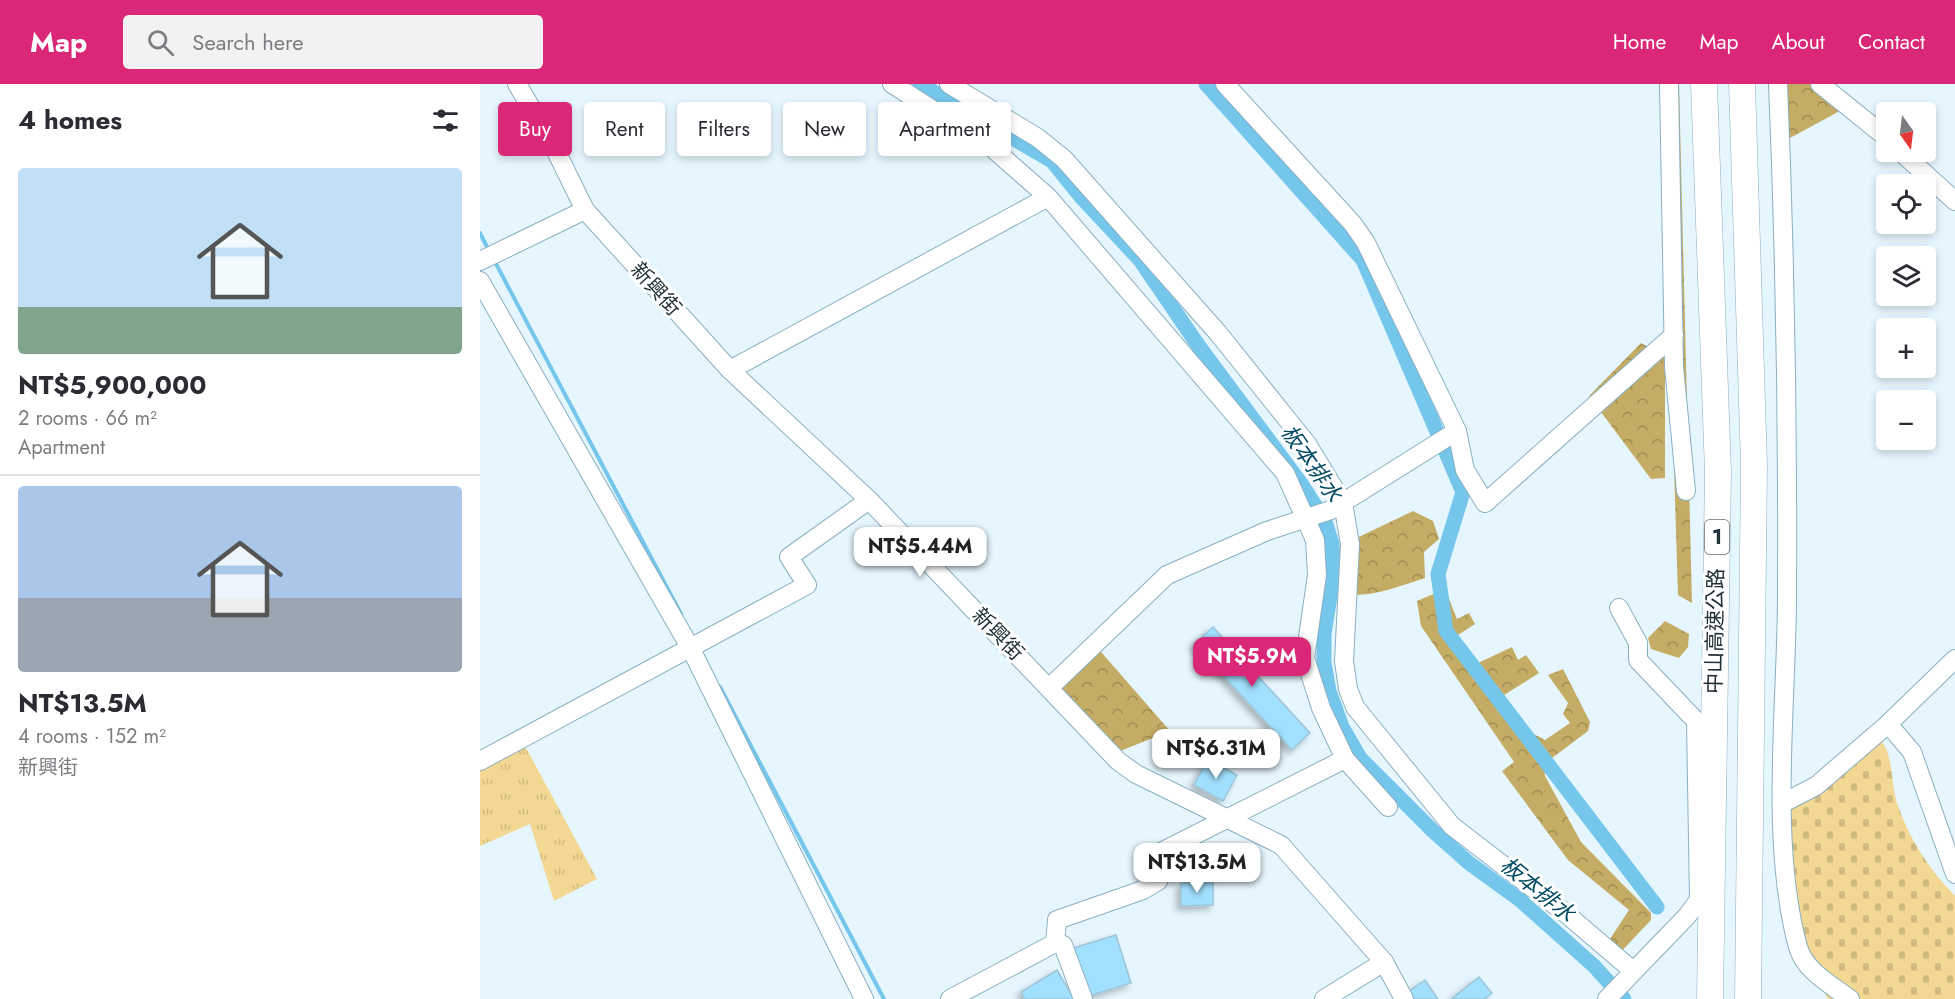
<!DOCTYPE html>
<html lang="en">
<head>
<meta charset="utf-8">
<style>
	:root { --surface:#fff; --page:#f2f2f3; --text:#2b2b33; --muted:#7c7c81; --line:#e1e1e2; --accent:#db2777 }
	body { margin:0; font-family:Jost,"Noto Sans TC",sans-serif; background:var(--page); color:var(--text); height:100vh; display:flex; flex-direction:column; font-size:22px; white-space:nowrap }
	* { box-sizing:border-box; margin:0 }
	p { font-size:20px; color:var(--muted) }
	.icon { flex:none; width:33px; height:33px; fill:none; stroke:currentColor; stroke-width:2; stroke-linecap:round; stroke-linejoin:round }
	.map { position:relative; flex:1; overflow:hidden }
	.drawer { display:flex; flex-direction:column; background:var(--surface); width:480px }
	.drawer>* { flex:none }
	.banner { position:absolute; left:18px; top:18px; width:570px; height:54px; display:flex; gap:12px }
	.needle { width:39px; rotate:166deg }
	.controls { position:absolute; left:1396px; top:18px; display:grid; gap:12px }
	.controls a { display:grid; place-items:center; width:60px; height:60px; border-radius:6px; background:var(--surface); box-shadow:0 3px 9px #0003; font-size:30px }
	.price { position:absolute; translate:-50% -51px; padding:0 14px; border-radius:12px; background:#fff; color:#222; font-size:20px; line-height:39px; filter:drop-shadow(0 2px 3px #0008) }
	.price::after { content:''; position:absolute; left:50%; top:36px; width:18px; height:14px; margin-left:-9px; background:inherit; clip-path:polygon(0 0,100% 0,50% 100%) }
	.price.active { background:var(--accent); color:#fff }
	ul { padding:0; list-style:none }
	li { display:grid; align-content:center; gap:12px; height:318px; padding:0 18px }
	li+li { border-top:2px solid var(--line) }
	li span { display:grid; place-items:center; height:186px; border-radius:6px; color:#555 }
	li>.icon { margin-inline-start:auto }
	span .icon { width:108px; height:108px; fill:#fffc; stroke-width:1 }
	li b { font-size:26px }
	h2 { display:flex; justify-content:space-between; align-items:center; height:72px; padding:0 18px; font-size:26px }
	.pill { padding:0 21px; border-radius:6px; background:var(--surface); box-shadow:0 3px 9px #0003; font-size:21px; line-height:54px }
	.pill.active { background:var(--accent); color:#fff }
	header { display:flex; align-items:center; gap:36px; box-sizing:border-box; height:84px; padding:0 30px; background:var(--accent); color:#fff }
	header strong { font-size:28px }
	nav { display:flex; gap:33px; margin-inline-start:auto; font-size:21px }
	.search { width:420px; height:54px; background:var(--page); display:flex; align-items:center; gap:15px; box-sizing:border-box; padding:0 21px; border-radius:6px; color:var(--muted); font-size:22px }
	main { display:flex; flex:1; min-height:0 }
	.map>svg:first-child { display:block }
	.grass { fill:url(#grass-tufts) }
	.forest { fill:url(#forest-crowns) }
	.cemetery { fill:url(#cemetery-stones) }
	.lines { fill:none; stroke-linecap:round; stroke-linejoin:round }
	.stream { stroke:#75c6eb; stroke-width:4 }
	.canal { stroke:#75c6eb; stroke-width:15 }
	.building { fill:#a1e0fe; stroke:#9dc4d7; stroke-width:1.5; filter:url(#shadow) }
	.minor-casing { stroke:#89afc2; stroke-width:20 }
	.highway-casing { stroke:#89afc2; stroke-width:27 }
	.minor { stroke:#fff; stroke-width:18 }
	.highway { stroke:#fff; stroke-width:26 }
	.labels { text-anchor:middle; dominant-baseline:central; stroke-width:6; stroke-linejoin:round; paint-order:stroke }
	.shield { fill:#fff; stroke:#646f74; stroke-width:1.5 }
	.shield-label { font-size:20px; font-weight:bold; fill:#223139 }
	.street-label { font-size:21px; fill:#223139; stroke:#fff }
	.water-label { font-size:22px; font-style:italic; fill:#024a63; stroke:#fff }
</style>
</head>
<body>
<header>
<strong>Map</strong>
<div class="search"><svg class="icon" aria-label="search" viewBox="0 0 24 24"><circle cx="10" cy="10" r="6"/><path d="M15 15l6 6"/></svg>Search here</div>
<nav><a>Home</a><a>Map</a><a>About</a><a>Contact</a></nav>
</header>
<main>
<section class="drawer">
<h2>4 homes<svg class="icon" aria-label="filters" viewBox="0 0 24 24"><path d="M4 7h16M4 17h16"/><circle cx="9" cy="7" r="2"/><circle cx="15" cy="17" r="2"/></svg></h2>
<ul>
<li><span style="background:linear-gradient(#bfe0f5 75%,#7fa58c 0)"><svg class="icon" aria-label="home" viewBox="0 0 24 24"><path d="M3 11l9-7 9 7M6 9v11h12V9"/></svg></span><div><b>NT$5,900,000</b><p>2 rooms · 66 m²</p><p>Apartment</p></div></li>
<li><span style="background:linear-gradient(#a9c7e8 60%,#9aa5b1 0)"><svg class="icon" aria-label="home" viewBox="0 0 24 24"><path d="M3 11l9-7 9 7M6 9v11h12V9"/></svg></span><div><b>NT$13.5M</b><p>4 rooms · 152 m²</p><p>新興街</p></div></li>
</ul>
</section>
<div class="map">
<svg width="1475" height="915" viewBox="0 0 1475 915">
	<defs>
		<pattern id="grass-tufts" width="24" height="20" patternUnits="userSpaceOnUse" patternTransform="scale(1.5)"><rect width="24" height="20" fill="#f2d892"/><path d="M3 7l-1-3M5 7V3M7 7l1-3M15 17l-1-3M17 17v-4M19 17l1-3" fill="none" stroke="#cfba7f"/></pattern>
		<pattern id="forest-crowns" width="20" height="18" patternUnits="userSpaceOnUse" patternTransform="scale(1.5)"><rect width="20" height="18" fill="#c5ac65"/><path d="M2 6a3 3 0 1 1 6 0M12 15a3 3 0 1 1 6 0" fill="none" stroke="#a08d54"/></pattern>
		<pattern id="cemetery-stones" width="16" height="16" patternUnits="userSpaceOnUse" patternTransform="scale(1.5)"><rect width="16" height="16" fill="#f2d892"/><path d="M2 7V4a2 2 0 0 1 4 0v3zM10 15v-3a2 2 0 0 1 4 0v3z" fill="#cfba7f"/></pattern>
		<filter id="shadow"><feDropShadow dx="-4" dy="4" stdDeviation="3" flood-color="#0004"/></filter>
	</defs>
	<rect width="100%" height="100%" fill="#e6f6fe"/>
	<!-- grass -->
	<path class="grass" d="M39,651L117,795L74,817L50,740L0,762V670Z"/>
	<!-- forest -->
	<g class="forest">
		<path d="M1182,0H1199L1212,519L1198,511Z"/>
		<path d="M1294,0H1337L1369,22L1308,55Z"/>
		<path d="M1161,259L1185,272V394L1171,395L1109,312Z"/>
		<path d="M933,427L953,437L959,455L944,468L945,494C913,504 884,517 851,508L860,462Z"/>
		<path d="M965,505L977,535L989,529L995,540L978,551L996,580L1032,563L1038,576L1046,571L1059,589L1021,613L1044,645L1065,656L1090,639L1083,630L1088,619L1068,591L1083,585L1110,638L1108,647L1064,680L1065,692L1101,758L1171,829V836L1136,873L1124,864L1149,826L1088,776L1022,687L1034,678L941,542L937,517Z"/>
		<path d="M1185,537L1209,550L1208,563L1199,574L1171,565L1168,554Z"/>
		<path d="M608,553L690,647L628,672L562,599Z"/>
	</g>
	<!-- cemetery -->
	<path class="cemetery" d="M1388,644C1416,661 1409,693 1417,719C1429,755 1449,785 1475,812V915H1348L1319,864L1309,715Z"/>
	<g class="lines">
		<!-- stream -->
		<g class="stream">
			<path d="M0,149L9,167"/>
			<path d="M14,176L201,530"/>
			<path d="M240,603L404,915"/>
		</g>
		<!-- canal -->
		<g class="canal">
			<path d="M440,0L572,77L602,114L660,176L718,261L822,401L845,437L852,460L853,493L844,550V578L849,607L862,643L880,674L953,747L989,779L1040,816L1114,882L1144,915"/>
			<path d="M726,0L883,176L983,408L958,490L966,547L1177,823"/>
		</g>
	</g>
	<!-- building -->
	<g class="building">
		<path d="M733,543L830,649L812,666L714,560Z"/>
		<path d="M728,675L757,691L743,717L714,701Z"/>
		<path d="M701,799H733V821L701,822Z"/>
		<path d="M636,851L651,899L605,913L590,865Z"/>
		<path d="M577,886L594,915H545L541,908Z"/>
		<path d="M999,893L1012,909L1004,915H971Z"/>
		<path d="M945,896L958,915H928L925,910Z"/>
	</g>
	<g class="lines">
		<defs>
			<g id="minor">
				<path d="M37,0L73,61L105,126L250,286L389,416L638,677L656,690L801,761L904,878L924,915"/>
				<path d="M412,0L510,62L568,113"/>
				<path d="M469,0L558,54L584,75L738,249L827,360L863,419L870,460L864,577L868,605L875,623L972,742L1084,828L1152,886"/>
				<path d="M745,0L873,140L886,159L977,347"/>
				<path d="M1189,0L1194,283L1206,407"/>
				<path d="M1298,0C1305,170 1308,340 1307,510C1307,620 1289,757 1318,863C1325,887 1350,900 1370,915"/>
				<path d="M1340,0L1407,54"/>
				<path d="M1421,68L1475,117"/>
				<path d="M0,177L105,126"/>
				<path d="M0,197L211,565L384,915"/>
				<path d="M250,286L568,113L805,389L835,456L837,491L825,574L841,624L865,675L908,723"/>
				<path d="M569,604L687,491L787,447L851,426L977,347L985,386L1005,419L1194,251"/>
				<path d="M1408,640L1432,668L1475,790"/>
				<path d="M0,677L327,501L309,473L389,416"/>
				<path d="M1303,719L1336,702L1408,640L1475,575"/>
				<path d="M575,859L583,861L603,915"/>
				<path d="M470,915L575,859L577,836L663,806L678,797L675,771L865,675"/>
				<path d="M844,915L904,878"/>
				<path d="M1127,915L1207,832L1219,816L1216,637L1158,576V559L1139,524"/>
			</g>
			<g id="highway">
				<path d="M1224,0L1238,388L1230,915"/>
				<path d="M1262,0L1274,381L1268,915"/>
			</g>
		</defs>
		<!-- minor casing -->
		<use href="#minor" class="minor-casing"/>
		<!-- highway casing -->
		<use href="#highway" class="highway-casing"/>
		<!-- minor -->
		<use href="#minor" class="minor"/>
		<!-- highway -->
		<use href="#highway" class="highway"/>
	</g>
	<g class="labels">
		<!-- shield labels -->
		<rect class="shield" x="1225" y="436" width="24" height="34" rx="4.5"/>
		<g class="shield-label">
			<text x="1237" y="453">1</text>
		</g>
		<!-- street labels -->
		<g class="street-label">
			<text transform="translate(176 205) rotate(48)">新興街</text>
			<text transform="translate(1235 547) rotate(-89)">中山高速公路</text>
			<text transform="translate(518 550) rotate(46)">新興街</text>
		</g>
		<!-- water labels -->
		<g class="water-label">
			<text transform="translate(832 379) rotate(55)">板本排水</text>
			<text transform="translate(1058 805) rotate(39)">板本排水</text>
		</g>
	</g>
</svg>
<div class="controls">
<a><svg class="needle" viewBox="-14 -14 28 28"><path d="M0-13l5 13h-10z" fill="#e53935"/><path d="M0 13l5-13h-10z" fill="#7c7c81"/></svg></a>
<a><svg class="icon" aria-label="locate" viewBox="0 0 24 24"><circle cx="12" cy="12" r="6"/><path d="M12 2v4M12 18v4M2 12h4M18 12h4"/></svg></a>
<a><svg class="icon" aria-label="layers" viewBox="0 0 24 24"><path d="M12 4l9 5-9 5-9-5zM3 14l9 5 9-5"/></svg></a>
<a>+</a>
<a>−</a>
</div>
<b class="price" style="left:440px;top:494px">NT$5.44M</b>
<b class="price active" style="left:772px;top:604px">NT$5.9M</b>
<b class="price" style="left:736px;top:696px">NT$6.31M</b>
<b class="price" style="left:717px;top:810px">NT$13.5M</b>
<div class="banner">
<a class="pill active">Buy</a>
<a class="pill">Rent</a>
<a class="pill">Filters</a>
<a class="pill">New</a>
<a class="pill">Apartment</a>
</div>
</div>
</main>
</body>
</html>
